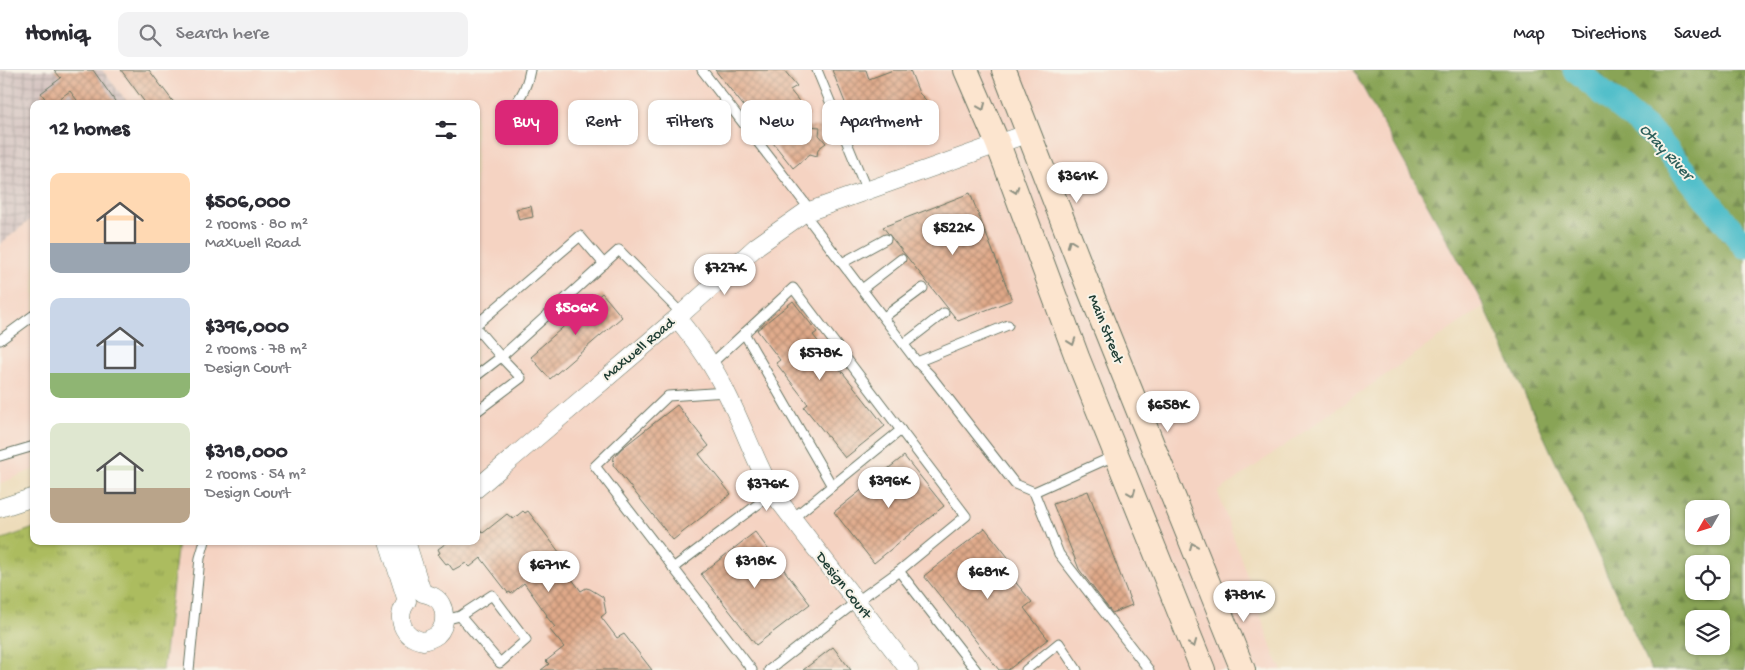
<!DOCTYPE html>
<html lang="en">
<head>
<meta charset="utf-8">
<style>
	:root { --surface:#fff; --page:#f2f2f3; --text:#2b2b33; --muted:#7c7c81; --line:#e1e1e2; --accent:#db2777 }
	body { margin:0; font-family:"Gochi Hand",sans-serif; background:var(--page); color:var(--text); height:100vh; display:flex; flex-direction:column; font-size:19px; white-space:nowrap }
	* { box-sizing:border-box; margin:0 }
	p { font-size:16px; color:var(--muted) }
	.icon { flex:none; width:28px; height:28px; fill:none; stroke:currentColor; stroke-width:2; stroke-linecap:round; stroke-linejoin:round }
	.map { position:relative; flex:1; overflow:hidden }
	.sheet { position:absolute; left:30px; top:30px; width:450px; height:445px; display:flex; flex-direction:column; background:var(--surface); border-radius:10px; box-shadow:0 1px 4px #0004 }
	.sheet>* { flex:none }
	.guide { position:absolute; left:495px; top:30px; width:475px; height:45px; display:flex; gap:10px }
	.needle { width:32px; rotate:231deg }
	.buttons { position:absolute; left:1685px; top:430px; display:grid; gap:10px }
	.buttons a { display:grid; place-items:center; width:45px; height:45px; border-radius:10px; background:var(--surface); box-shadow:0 1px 4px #0004; font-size:25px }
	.price { position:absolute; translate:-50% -42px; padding:0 11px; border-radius:18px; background:#fff; color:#222; font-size:16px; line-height:32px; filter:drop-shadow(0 1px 2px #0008) }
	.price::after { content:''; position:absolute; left:50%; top:30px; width:15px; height:11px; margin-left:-8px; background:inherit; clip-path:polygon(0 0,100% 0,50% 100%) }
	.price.on { background:var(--accent); color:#fff }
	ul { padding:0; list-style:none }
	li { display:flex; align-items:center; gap:15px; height:125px; padding:0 20px }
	li span { display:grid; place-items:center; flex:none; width:140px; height:100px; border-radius:10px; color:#555 }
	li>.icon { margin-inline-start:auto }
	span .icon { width:60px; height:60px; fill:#fffc; stroke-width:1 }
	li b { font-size:21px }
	h2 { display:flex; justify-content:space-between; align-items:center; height:60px; padding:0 20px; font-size:21px }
	.chip { padding:0 18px; border-radius:10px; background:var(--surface); box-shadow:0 1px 4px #0004; font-size:18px; line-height:45px }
	.chip.on { background:var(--accent); color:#fff }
	header { display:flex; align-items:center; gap:30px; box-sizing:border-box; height:70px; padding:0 25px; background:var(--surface); border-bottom:1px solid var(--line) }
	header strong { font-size:24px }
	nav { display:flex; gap:28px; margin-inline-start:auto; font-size:18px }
	.search { width:350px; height:45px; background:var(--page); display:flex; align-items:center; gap:12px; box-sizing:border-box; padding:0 18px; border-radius:10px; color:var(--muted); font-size:19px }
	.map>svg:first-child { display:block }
	.built { fill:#f5d3c2 }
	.industrial { fill:url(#industrial-grid) }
	.grass { fill:url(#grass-tufts); stroke:#667c4a }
	.forest { fill:url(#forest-firs); stroke:#547045; fill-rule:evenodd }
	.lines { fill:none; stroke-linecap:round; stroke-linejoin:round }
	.river { stroke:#52bfca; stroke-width:25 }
	.building { fill:url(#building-cross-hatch) }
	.service-casing { stroke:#677563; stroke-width:11 }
	.minor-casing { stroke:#677563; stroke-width:19 }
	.secondary-casing { stroke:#677563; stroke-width:26 }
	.service { stroke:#fff; stroke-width:9 }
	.minor { stroke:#fff; stroke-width:18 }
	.secondary { stroke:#fce5cf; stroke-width:24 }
	.oneway { stroke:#8e9182 }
	.labels { text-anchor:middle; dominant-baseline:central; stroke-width:4; stroke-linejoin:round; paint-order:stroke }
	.street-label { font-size:15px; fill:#1f3d34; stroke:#f7f3e8 }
	.water-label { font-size:16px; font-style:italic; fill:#2c5e5a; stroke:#f7f3e8 }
</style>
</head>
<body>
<header>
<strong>Homiq</strong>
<div class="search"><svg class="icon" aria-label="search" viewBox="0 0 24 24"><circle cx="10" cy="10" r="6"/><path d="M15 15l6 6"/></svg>Search here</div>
<nav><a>Map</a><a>Directions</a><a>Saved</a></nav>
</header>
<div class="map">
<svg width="1745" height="600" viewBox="0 0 1745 600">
	<defs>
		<pattern id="industrial-grid" width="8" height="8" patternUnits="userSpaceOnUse" patternTransform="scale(1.25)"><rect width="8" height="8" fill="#d1c0bd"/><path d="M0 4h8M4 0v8" fill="none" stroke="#a99d9a"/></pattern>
		<pattern id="grass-tufts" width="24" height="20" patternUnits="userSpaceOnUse" patternTransform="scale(1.25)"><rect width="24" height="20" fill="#acbc5f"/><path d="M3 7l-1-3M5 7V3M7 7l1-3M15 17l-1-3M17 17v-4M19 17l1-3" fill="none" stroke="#8b9a4f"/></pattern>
		<pattern id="forest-firs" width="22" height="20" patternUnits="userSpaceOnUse" patternTransform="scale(1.25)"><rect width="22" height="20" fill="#89a456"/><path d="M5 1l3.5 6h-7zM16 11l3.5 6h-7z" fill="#6f8748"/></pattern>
		<pattern id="building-cross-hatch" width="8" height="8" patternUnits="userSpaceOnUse" patternTransform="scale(1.25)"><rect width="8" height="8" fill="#e0a989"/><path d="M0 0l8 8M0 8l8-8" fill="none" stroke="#b58b71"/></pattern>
	</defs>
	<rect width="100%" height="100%" fill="#f7f3e8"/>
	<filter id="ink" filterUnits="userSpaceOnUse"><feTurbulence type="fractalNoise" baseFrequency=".02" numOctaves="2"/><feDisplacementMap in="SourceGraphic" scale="10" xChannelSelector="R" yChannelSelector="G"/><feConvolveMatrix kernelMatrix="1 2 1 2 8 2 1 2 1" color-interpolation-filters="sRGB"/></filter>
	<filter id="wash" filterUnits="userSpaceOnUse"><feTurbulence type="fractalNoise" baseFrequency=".0096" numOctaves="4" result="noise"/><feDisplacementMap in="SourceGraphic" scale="20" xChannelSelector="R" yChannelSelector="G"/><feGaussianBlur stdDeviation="1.12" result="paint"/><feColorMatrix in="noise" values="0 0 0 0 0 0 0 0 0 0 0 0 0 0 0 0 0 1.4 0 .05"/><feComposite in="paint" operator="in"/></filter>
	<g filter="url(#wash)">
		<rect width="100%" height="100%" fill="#eddcba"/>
		<!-- built -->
		<g class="built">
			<path d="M102,0H1353L1484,236L1218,422L1275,587L1282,600H163L178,471H476V34H129Z"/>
			<path d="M34,147V399L0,414V174Z"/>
		</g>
		<!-- industrial -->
		<path class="industrial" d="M0,0H102L129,34H34V147L0,174Z"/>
		<!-- grass -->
		<path class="grass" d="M34,458V471H178L163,600H0V470Z"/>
		<!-- forest -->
		<path class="forest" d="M1353,0H1745V600H1651L1484,236ZM1694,439H1721V466H1694ZM1694,494H1721V521H1694ZM1694,549H1721V576H1694Z"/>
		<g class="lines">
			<!-- river -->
			<path class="river" d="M1575,0L1656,67L1745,176"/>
		</g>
		<g id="blocks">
			<!-- building -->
			<g class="building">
				<path d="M54,0H93L117,34H80L70,21L52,34H49L41,23L61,8Z"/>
				<path d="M121,0H149L175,34H146Z"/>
				<path d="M715,0H784L797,16L790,20L810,45L797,55L820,57L819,65L826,73L818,79L817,86L810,84L793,98Z"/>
				<path d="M832,0H866L869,9L893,0H910L919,23L927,31L925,35L930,48L918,53L916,57L905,58L878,69L869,48L857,43L850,45Z"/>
				<path d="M970,123L1012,230L958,251L883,157Z"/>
				<path d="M531,136L533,147L519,150L516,139Z"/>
				<path d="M602,223L622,247L550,309L531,287L538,281L537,280Z"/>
				<path d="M793,231L817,262L813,265L885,356L845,388L804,337L808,334L776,293L780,290L757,260Z"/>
				<path d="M677,335L709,376L699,384L731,424L673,470L613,395L614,387L621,379Z"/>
				<path d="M904,386L944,436L874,493L834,442Z"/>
				<path d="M1088,421L1132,535L1112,543L1079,499L1053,434Z"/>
				<path d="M523,441L525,443L528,441L569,495V497L565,500L581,521L586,518L590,519L603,527L606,543L601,547L617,568L624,564L652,600H541L549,594L546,591L564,577L550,560L555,557L546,546L547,545L524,513L511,524L510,522L508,523L481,488L470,497L466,493L453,500L448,493L446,494L438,484L440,483L438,479L449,471H476V454L483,463L507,444L513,449Z"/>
				<path d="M985,458L1015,496L1007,502L1032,532L1024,538L1048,569L1008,600H999L924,506Z"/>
				<path d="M755,462L810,534L756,575L701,504Z"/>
				<path d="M833,577L851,600H803Z"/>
			</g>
		</g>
	</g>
	<g filter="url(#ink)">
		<use href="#blocks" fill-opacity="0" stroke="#677563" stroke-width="1"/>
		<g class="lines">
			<defs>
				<g id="service">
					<path d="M702,0L811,141"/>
					<path d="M817,0L867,121"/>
					<path d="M504,46C519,31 526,21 530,0"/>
					<path d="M804,143L917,292L1008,255"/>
					<path d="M842,193L886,169"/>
					<path d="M862,219L901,189"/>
					<path d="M884,247L923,218"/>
					<path d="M476,255L580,166L604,194"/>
					<path d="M476,258L501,287L476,306"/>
					<path d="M744,263L832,416L792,449"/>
					<path d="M0,270L34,245"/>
					<path d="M904,274L944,243"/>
					<path d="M917,292L930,305L1015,414L1034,422"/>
					<path d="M711,294L793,218L966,446L899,501L976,600"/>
					<path d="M726,322L668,326L595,396L752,600"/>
					<path d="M476,342L521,308L501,287L619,180L682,244"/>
					<path d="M0,386L34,376"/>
					<path d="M1114,386L1034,422L1059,484L1149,600"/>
					<path d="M832,416L901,360"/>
					<path d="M673,498L773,423"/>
					<path d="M444,550L460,546L492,525L526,570L500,593L460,546"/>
					<path d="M189,600L200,488L205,471"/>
					<path d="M769,600L856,532L899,501"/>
					<path d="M1026,600L1059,573L1077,600"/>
				</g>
				<g id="minor">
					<path d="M677,248C696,271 713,295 726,322C743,355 755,391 773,423L909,600"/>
					<path d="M476,419L677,248L757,176L804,143L1029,63"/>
					<path d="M0,438L34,427"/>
					<path d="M388,471L407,531C395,548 402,567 423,571C427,570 433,568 437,565C447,556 447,534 434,527C431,525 427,524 423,523L421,519L406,471"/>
				</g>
				<g id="secondary">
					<path d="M966,0L998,74L1077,287L1203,600"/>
					<path d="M1004,0L1087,213L1243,600"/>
				</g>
			</defs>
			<!-- service casing -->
			<use href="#service" class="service-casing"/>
			<!-- minor casing -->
			<use href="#minor" class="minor-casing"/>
			<!-- secondary casing -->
			<use href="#secondary" class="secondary-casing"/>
			<!-- service -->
			<use href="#service" class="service"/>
			<!-- minor -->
			<use href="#minor" class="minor"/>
			<!-- secondary -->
			<use href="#secondary" class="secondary"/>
		</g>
		<!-- one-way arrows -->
		<defs><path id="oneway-chevron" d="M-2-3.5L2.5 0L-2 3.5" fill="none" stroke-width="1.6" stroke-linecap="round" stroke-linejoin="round" transform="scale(1.25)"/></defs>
		<g class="oneway">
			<use href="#oneway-chevron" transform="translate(982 37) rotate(67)"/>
			<use href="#oneway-chevron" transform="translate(1015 120) rotate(70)"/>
			<use href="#oneway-chevron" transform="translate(1071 173) rotate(-111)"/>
			<use href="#oneway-chevron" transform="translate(1072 272) rotate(70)"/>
			<use href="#oneway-chevron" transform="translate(1132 423) rotate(68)"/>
			<use href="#oneway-chevron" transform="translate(1193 476) rotate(-112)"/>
			<use href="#oneway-chevron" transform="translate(1193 574) rotate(68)"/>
		</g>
	</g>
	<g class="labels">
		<!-- street labels -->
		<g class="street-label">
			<text transform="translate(1105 259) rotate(68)">Main Street</text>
			<text transform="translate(639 280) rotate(-40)">Maxwell Road</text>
			<text transform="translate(843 516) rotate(52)">Design Court</text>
		</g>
		<!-- water labels -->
		<g class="water-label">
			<text transform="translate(1665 83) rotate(47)">Otay River</text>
		</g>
	</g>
</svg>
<div class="buttons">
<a><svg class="needle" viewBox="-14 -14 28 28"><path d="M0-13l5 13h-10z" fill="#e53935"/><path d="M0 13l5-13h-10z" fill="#7c7c81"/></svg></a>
<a><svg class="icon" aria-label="locate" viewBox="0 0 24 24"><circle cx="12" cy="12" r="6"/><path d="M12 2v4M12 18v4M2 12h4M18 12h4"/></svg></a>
<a><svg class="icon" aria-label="layers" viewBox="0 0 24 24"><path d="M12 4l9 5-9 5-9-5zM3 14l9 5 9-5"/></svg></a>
</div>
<b class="price" style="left:1077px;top:134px">$361K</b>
<b class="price" style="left:953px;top:186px">$522K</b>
<b class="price" style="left:725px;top:226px">$727K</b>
<b class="price on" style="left:576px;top:266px">$506K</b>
<b class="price" style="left:820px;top:311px">$578K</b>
<b class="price" style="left:1168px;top:363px">$658K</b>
<b class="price" style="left:889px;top:439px">$396K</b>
<b class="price" style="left:767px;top:442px">$376K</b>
<b class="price" style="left:755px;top:519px">$318K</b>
<b class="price" style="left:549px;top:523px">$671K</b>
<b class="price" style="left:988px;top:530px">$681K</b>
<b class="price" style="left:1244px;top:553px">$781K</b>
<div class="guide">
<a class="chip on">Buy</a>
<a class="chip">Rent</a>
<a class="chip">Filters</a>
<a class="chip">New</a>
<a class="chip">Apartment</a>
</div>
<section class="sheet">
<h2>12 homes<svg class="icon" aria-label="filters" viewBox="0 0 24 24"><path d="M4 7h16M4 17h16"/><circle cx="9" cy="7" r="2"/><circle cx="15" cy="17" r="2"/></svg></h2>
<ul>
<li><span style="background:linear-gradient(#ffd9b3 70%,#9aa5b1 0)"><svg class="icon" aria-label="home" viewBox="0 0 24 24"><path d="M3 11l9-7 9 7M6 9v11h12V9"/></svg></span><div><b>$506,000</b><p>2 rooms · 80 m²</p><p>Maxwell Road</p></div></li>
<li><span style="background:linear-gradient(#c9d6e8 75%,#8fb573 0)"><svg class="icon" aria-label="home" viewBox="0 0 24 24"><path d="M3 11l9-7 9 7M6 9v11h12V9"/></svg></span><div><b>$396,000</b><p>2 rooms · 78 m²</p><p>Design Court</p></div></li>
<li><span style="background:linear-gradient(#dfe7d0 65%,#b9a48a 0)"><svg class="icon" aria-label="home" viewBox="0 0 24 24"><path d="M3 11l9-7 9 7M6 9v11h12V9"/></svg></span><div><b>$318,000</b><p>2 rooms · 54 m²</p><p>Design Court</p></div></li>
</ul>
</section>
</div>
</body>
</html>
